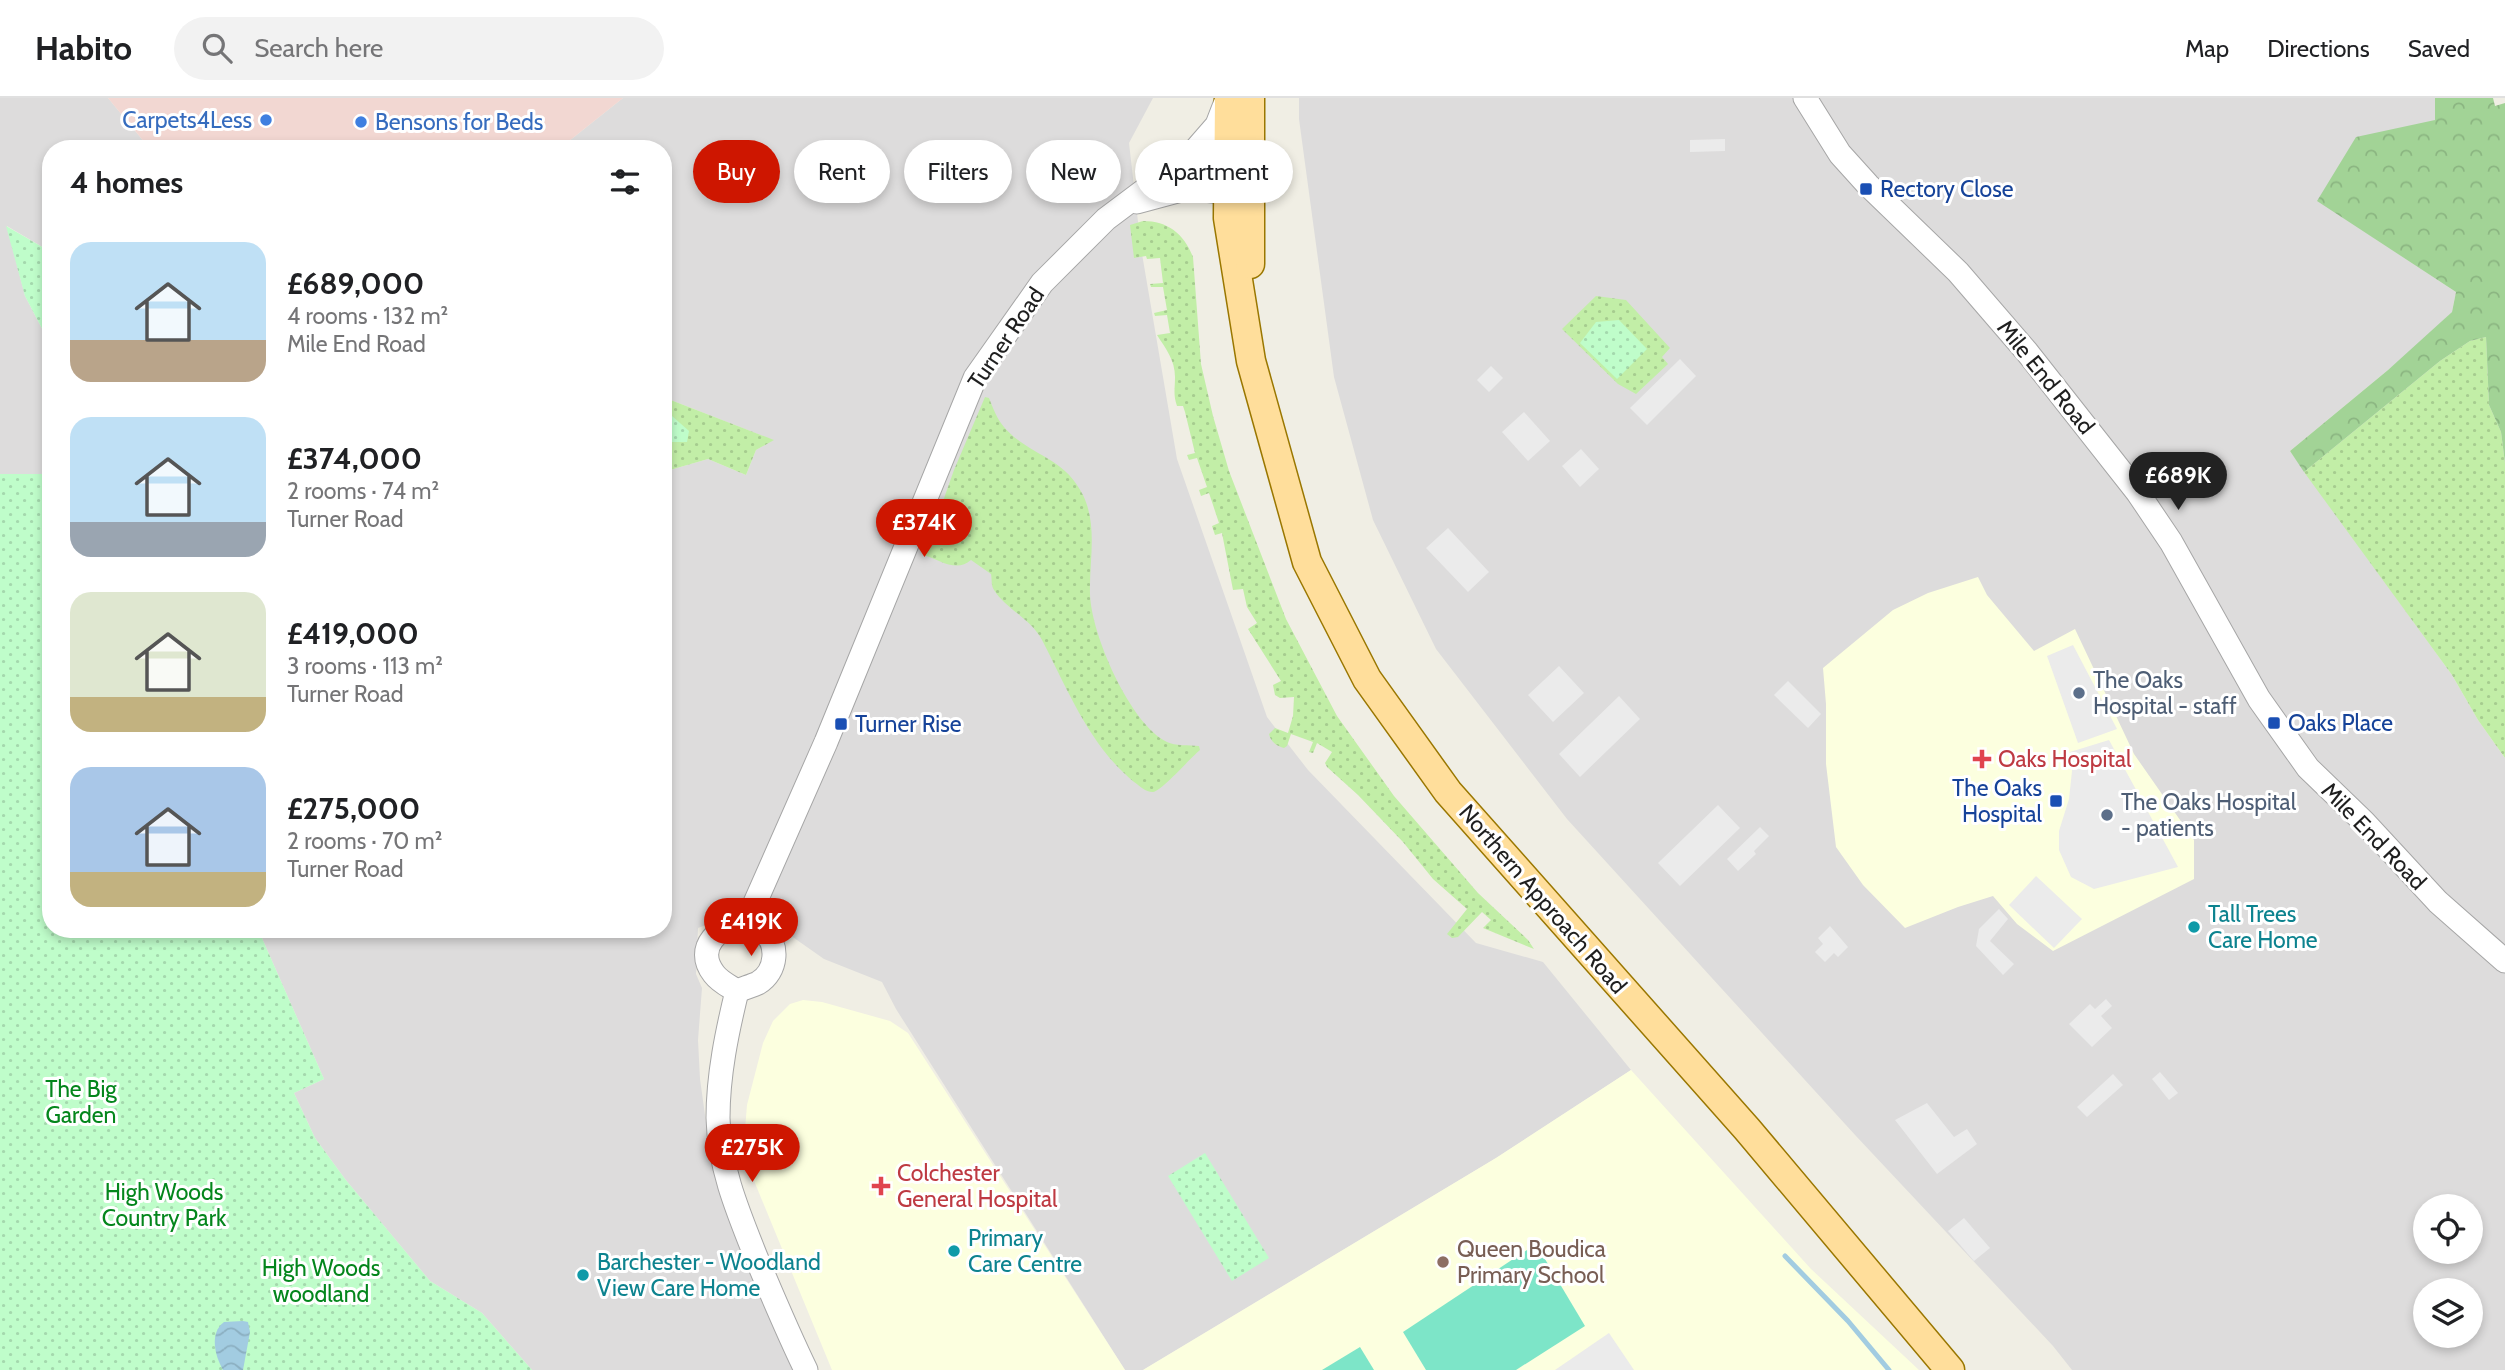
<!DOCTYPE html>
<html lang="en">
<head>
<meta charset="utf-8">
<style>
	:root { --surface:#fff; --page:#f2f2f2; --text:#202124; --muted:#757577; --line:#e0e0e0; --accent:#ce1600 }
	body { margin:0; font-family:Cabin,sans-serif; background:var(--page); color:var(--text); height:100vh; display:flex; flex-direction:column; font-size:26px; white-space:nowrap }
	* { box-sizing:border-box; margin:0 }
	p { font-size:23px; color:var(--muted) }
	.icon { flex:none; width:38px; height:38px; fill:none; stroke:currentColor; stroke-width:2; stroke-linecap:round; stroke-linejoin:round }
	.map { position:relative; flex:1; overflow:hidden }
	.panel { position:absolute; left:42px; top:42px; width:630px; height:798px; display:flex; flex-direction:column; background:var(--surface); border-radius:28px; box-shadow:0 4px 10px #0003 }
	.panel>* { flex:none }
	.banner { position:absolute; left:693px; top:42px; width:665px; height:63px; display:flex; gap:14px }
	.controls { position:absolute; left:2413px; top:1096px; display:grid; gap:14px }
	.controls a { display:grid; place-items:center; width:70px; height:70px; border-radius:50%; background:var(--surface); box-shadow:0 4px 10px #0003; font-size:35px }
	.price { position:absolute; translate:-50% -60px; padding:0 16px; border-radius:24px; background:var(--accent); color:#fff; font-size:23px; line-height:46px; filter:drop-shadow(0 2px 4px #0008) }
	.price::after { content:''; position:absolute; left:50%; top:42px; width:21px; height:16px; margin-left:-10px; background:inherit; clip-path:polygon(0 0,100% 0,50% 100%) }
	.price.active { background:#222; color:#fff }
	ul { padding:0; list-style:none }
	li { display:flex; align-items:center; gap:21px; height:175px; padding:0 28px }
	li span { display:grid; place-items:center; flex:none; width:196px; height:140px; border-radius:21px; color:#555 }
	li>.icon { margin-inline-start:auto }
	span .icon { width:84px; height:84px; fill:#fffc; stroke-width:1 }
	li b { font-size:30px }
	h2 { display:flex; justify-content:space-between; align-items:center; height:84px; padding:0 28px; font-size:30px }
	.pill { padding:0 24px; border-radius:32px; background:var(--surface); box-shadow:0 4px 10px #0003; font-size:24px; line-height:63px }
	.pill.active { background:var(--accent); color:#fff }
	header { display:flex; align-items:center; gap:42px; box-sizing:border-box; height:98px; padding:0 35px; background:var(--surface); border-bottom:2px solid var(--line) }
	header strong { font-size:33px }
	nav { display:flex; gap:38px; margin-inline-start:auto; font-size:24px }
	.search { width:490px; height:63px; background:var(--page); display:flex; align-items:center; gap:18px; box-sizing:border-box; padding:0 24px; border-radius:38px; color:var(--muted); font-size:26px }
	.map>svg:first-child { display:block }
	.residential { fill:#dddcdc; fill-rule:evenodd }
	.commercial { fill:#f2d7d2 }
	.education { fill:#fcffdf }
	.grass { fill:url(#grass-dots) }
	.forest { fill:url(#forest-crowns) }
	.park { fill:url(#park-dots) }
	.pitch { fill:#7de5c8 }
	.parking { fill:#ebebeb }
	.water { fill:url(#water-waves) }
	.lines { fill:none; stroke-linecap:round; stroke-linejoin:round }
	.stream { stroke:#a2cce1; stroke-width:5 }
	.tertiary-casing { stroke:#a6a6a6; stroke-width:25 }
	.primary-casing { stroke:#9a7700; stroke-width:31 }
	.tertiary { stroke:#fff; stroke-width:23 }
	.primary { stroke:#ffde9b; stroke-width:28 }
	.shop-dot { fill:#3f7fe0; stroke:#fff; stroke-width:2.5 }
	.transit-dot { fill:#1a4fb4; stroke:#fff; stroke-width:2.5 }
	.service-dot { fill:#5c6f8a; stroke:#fff; stroke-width:2.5 }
	.health-dot { fill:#e0444e; stroke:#fff; stroke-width:2.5 }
	.culture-dot { fill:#0f9aa8; stroke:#fff; stroke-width:2.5 }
	.education-dot { fill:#8d6e63; stroke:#fff; stroke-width:2.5 }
	.labels { text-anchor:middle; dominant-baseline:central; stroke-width:6; stroke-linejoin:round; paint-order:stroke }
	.shop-label { font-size:23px; fill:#366cbe; stroke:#fff; text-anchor:end }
	.transit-label { font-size:23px; fill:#164399; stroke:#fff; text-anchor:start }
	.street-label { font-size:23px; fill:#1f1f1f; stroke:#fff }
	.service-label { font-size:23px; fill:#4e5e75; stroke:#fff; text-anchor:start }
	.health-label { font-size:23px; fill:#be3a42; stroke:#fff; text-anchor:start }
	.culture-label { font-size:23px; fill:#0d838f; stroke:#fff; text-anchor:start }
	.park-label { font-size:23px; fill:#04861c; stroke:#fff }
	.education-label { font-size:23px; fill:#785e54; stroke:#fff; text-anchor:start }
</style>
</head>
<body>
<header>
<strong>Habito</strong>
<div class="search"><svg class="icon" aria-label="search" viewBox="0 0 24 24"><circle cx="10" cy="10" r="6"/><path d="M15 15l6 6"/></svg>Search here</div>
<nav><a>Map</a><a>Directions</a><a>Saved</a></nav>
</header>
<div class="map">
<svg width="2505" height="1272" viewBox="0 0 2505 1272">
	<defs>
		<pattern id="grass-dots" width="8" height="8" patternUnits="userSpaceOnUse" patternTransform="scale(1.75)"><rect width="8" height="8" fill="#c2eea7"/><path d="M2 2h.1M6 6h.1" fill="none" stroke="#a6cc8f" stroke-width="1.8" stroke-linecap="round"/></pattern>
		<pattern id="forest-crowns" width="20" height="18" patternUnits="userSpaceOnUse" patternTransform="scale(1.75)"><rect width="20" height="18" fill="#a2d396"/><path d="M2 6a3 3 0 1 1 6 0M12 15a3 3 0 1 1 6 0" fill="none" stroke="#8bb581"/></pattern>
		<pattern id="park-dots" width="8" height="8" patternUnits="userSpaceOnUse" patternTransform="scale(1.75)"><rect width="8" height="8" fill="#bffdca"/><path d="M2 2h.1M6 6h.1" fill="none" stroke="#a4d8ad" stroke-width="1.8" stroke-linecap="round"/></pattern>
		<pattern id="water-waves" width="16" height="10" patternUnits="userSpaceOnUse" patternTransform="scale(1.75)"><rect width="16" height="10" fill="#a2cce1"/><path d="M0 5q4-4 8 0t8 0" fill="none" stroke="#8bafc1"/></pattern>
	</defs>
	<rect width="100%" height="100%" fill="#f0eee4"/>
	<!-- residential -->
	<g class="residential">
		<path d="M0,0H108L150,51H51V154L7,128L25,198L51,248V376H0Z"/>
		<path d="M623,0H1153L1129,45L1141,150L1177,361L1267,619L1308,672L1476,845L1543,864L1631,972L1496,1060L1143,1272H1125L896,911L882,884L824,861L787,835L727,809L711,825L698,830L696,876L702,890L698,942L700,981L709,1046L803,1272H532L482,1215L430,1183L345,1081L315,1040L294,995L324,981L258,831H663V374L708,361L746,377L756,352L773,342L663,299V51H559Z"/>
		<path d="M1299,0H2435V22L2318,103L2456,194L2452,214L2423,243L2290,353L2452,577L2478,622L2505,660V1272H2072L2053,1248L1856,1038L1567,721L1436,551L1373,422L1334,279L1299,21ZM2426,1108H2471V1153H2426ZM2426,1192H2471V1237H2426Z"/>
	</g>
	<!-- commercial -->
	<path class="commercial" d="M108,0H623L559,51H150Z"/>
	<!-- education -->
	<g class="education">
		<path d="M1978,479L1987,497L2034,553L2075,531L2134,656L2194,742V781L2053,853L2017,826L1993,798L1958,809L1905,830L1863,787L1836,749L1826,666V606L1823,570L1893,512L1928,495Z"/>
		<path d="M803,902L822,904L890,923L908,935L1125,1272H832L743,1056L747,1007L763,945L773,923L790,906Z"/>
		<path d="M1631,972L1811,1171L1919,1272H1143L1496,1060Z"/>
	</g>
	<!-- grass -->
	<g class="grass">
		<path d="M1143,123C1168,123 1184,136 1193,159L1201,266L1213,318L1229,373L1286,521L1337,618L1394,698L1478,795L1528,842L1534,851L1483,830L1491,822L1482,814L1458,839L1452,840L1447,836L1467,811L1433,781L1403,744L1358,697L1327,669L1325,665L1332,654L1317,645L1313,655L1309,654L1313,644L1291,636L1287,648L1284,650C1276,648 1271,644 1269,636L1275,630L1288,635L1293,618L1294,599L1280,600L1275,597L1273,587L1281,583L1248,531L1257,525L1247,509L1243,491L1233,492L1222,435L1215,437L1212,428L1219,425L1209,395L1201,398L1199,392L1207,389L1197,360L1189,362L1187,357L1195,355L1185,314L1183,308H1177C1173,297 1175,290 1175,279C1175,262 1166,251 1157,237L1170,235L1167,217L1155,218L1154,215L1167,212L1163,189H1151L1150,186L1163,185L1160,160L1147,161L1146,158L1134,160L1130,127Z"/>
		<path d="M1596,198L1626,202L1670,250L1662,259L1668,266L1636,296L1618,286L1562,231Z"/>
		<path d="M2486,239L2489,307L2501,334L2505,365V660L2478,622L2452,577L2304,374L2440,263L2470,243Z"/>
		<path d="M663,299L774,342L756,352L746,377L708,361L663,374Z"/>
		<path d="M985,299L989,300C993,310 997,321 1004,329C1029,358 1064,358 1083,397C1098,428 1089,463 1090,496C1091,536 1130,626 1167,644C1175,648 1189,647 1199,648L1200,652C1189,661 1162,693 1153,694C1145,694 1140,688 1134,684C1089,647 1068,592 1042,542C1031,521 1006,511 994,492C991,488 992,481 991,476L971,462C957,475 939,462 924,457L954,372Z"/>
	</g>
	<!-- forest -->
	<path class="forest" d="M2435,0H2493L2495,8L2505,5V365L2501,334L2489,307L2486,239L2470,243L2440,263L2304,374L2290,353L2388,272L2452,214L2456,194L2317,103L2356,39L2435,22Z"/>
	<!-- park -->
	<g class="park">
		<path d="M6,128L51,154V248L25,198Z"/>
		<path d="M1619,222L1647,251L1617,281L1580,245L1596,224Z"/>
		<path d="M672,318L689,333L687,344H668L663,340V319Z"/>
		<path d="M0,376H51V831H258L324,981L294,995L315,1040L345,1081L430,1183L482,1215L532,1272H0Z"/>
		<path d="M1205,1055L1269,1160L1232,1183L1168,1078Z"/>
	</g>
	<!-- pitch -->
	<g class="pitch">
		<path d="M1536,1146L1585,1228L1516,1272H1426L1403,1234Z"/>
		<path d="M1360,1249L1374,1272H1322Z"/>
	</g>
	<!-- parking -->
	<g class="parking">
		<path d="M1725,41V53L1690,54V42Z"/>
		<path d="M1680,261L1696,278L1647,327L1630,310Z"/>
		<path d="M1491,268L1503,280L1489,294L1477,282Z"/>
		<path d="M1524,314L1550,343L1528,363L1502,334Z"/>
		<path d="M1581,351L1599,371L1580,389L1562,368Z"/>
		<path d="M1448,430L1489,474L1468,494L1426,450Z"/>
		<path d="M2073,547L2117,631L2078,645L2047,558Z"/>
		<path d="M1559,568L1584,595L1553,624L1528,597Z"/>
		<path d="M1788,583L1821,616L1808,630L1774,597Z"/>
		<path d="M1619,598L1640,621L1580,679L1559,656Z"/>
		<path d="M2109,642L2178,769L2094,791L2071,779L2059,752V733L2069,701L2072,673L2070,654Z"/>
		<path d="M1718,707L1740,730L1680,788L1658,765Z"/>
		<path d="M1760,729L1769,738L1754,753L1756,756L1738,773L1727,761Z"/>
		<path d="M2036,778L2082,821L2054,850L2009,807Z"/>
		<path d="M1999,811L2008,821L1990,843L2014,866L2003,877L1976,848L1979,831Z"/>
		<path d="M1830,828L1848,849L1838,859L1834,855L1825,864L1815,854L1823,846L1818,840Z"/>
		<path d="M2106,901L2112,908L2101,918L2112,930L2092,949L2069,926L2090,906L2095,911Z"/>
		<path d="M2160,974L2178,995L2169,1002L2152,981Z"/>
		<path d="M2113,976L2123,987L2087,1019L2077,1009Z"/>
		<path d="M1927,1005L1954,1039L1967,1031L1977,1046L1937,1076L1895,1022Z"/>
		<path d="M1964,1120L1990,1150L1974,1163L1948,1133Z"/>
		<path d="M1609,1235L1634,1272H1555Z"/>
	</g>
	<!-- water -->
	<path class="water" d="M243,1223L248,1224L250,1234L243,1272H223C215,1258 209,1235 224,1224Z"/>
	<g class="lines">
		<!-- stream -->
		<path class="stream" d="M1785,1158L1848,1223L1889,1272"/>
		<defs>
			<g id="tertiary">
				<path d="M1805,0L1840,56L1868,87L1958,174L2027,254L2138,395L2171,444L2259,601L2308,670L2364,724L2438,804L2505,863"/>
				<path d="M1137,104L1189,90L1228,95L1234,80"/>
				<path d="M747,823L826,644L975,280L1042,185L1106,121L1190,58L1217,27L1227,1"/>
				<path d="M747,823C752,826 758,828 762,832C780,845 777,874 758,885C752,888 744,890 737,893C729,888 720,884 714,876C693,849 720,827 747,823Z"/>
				<path d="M737,893C727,934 718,977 718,1020C719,1069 738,1114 756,1159C772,1197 788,1235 806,1272"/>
			</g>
			<g id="primary">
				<path d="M1229,0L1228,120L1251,263L1307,464L1367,581L1448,694L1747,1031L1950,1272"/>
				<path d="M1250,166V0"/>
			</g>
		</defs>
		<!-- tertiary casing -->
		<use href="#tertiary" class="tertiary-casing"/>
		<!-- primary casing -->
		<use href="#primary" class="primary-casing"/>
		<!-- tertiary -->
		<use href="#tertiary" class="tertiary"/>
		<!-- primary -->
		<use href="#primary" class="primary"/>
	</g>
	<!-- markers -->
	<g class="shop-dot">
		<circle cx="266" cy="22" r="7"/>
		<circle cx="361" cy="24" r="7"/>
	</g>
	<g class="transit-dot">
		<rect x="1859" y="84" width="14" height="14" rx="3.5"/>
		<rect x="2267" y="618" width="14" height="14" rx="3.5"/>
		<rect x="834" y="619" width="14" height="14" rx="3.5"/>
		<rect x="2049" y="696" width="14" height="14" rx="3.5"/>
	</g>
	<g class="service-dot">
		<circle cx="2079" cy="595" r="7"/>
		<circle cx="2107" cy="717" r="7"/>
	</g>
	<g class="health-dot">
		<path d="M1978.5 650.5h7v7h7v7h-7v7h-7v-7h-7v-7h7z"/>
		<path d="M877.5 1077.5h7v7h7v7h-7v7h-7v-7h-7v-7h7z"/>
	</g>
	<g class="culture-dot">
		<circle cx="2194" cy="829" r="7"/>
		<circle cx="954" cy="1153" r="7"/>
		<circle cx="583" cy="1177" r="7"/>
	</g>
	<circle class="education-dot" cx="1443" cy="1164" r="7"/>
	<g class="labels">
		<!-- shop labels -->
		<g class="shop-label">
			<text x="252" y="22">Carpets4Less</text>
			<text x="375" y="24" text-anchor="start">Bensons for Beds</text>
		</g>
		<!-- transit labels -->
		<g class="transit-label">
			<text x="1880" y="91">Rectory Close</text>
			<text x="2288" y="625">Oaks Place</text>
			<text x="855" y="626">Turner Rise</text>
			<text x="2042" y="690" text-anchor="end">The Oaks<tspan x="2042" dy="26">Hospital</tspan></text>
		</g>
		<!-- street labels -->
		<g class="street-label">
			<text transform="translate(1006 240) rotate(-56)">Turner Road</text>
			<text transform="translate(2046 279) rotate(51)">Mile End Road</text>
			<text transform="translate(2374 738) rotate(46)">Mile End Road</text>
			<text transform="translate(1543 801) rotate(49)">Northern Approach Road</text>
		</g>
		<!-- service labels -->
		<g class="service-label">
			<text x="2093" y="582">The Oaks<tspan x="2093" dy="26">Hospital - staff</tspan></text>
			<text x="2121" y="704">The Oaks Hospital<tspan x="2121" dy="26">- patients</tspan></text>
		</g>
		<!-- health labels -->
		<g class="health-label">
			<text x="1998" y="661">Oaks Hospital</text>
			<text x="897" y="1075">Colchester<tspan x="897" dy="26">General Hospital</tspan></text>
		</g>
		<!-- culture labels -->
		<g class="culture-label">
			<text x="2208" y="816">Tall Trees<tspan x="2208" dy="26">Care Home</tspan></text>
			<text x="968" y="1140">Primary<tspan x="968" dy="26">Care Centre</tspan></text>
			<text x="597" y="1164">Barchester - Woodland<tspan x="597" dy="26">View Care Home</tspan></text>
		</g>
		<!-- park labels -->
		<g class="park-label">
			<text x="81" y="991">The Big<tspan x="81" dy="26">Garden</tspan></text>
			<text x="164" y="1094">High Woods<tspan x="164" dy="26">Country Park</tspan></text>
			<text x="321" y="1170">High Woods<tspan x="321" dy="26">woodland</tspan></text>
		</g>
		<!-- education labels -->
		<g class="education-label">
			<text x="1457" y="1151">Queen Boudica<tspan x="1457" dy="26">Primary School</tspan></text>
		</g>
	</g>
</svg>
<div class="controls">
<a><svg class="icon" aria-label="locate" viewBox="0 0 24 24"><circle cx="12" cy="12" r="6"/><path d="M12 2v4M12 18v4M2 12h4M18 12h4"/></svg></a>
<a><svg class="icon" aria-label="layers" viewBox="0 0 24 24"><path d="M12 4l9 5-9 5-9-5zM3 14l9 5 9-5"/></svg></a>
</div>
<b class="price active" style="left:2178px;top:414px">£689K</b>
<b class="price" style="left:924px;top:461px">£374K</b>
<b class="price" style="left:751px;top:860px">£419K</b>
<b class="price" style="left:752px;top:1086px">£275K</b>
<div class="banner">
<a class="pill active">Buy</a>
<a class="pill">Rent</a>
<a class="pill">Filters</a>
<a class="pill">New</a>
<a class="pill">Apartment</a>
</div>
<section class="panel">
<h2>4 homes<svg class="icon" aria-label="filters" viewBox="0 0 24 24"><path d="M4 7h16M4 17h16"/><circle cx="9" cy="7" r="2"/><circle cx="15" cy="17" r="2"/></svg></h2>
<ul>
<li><span style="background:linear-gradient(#bfe0f5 70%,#b9a48a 0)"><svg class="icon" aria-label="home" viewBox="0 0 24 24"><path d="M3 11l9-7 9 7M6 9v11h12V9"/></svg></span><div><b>£689,000</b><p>4 rooms · 132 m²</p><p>Mile End Road</p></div></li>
<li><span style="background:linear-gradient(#bfe0f5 75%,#9aa5b1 0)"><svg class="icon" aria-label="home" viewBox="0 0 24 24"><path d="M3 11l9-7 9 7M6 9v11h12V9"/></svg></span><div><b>£374,000</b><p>2 rooms · 74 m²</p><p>Turner Road</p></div></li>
<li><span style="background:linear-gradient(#dfe7d0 75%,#c2b280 0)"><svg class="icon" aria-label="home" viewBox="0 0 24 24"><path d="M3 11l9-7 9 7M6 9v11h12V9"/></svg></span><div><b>£419,000</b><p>3 rooms · 113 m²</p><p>Turner Road</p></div></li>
<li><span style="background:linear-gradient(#a9c7e8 75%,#c2b280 0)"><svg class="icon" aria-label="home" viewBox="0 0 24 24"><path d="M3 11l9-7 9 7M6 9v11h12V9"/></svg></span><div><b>£275,000</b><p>2 rooms · 70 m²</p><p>Turner Road</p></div></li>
</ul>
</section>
</div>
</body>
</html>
